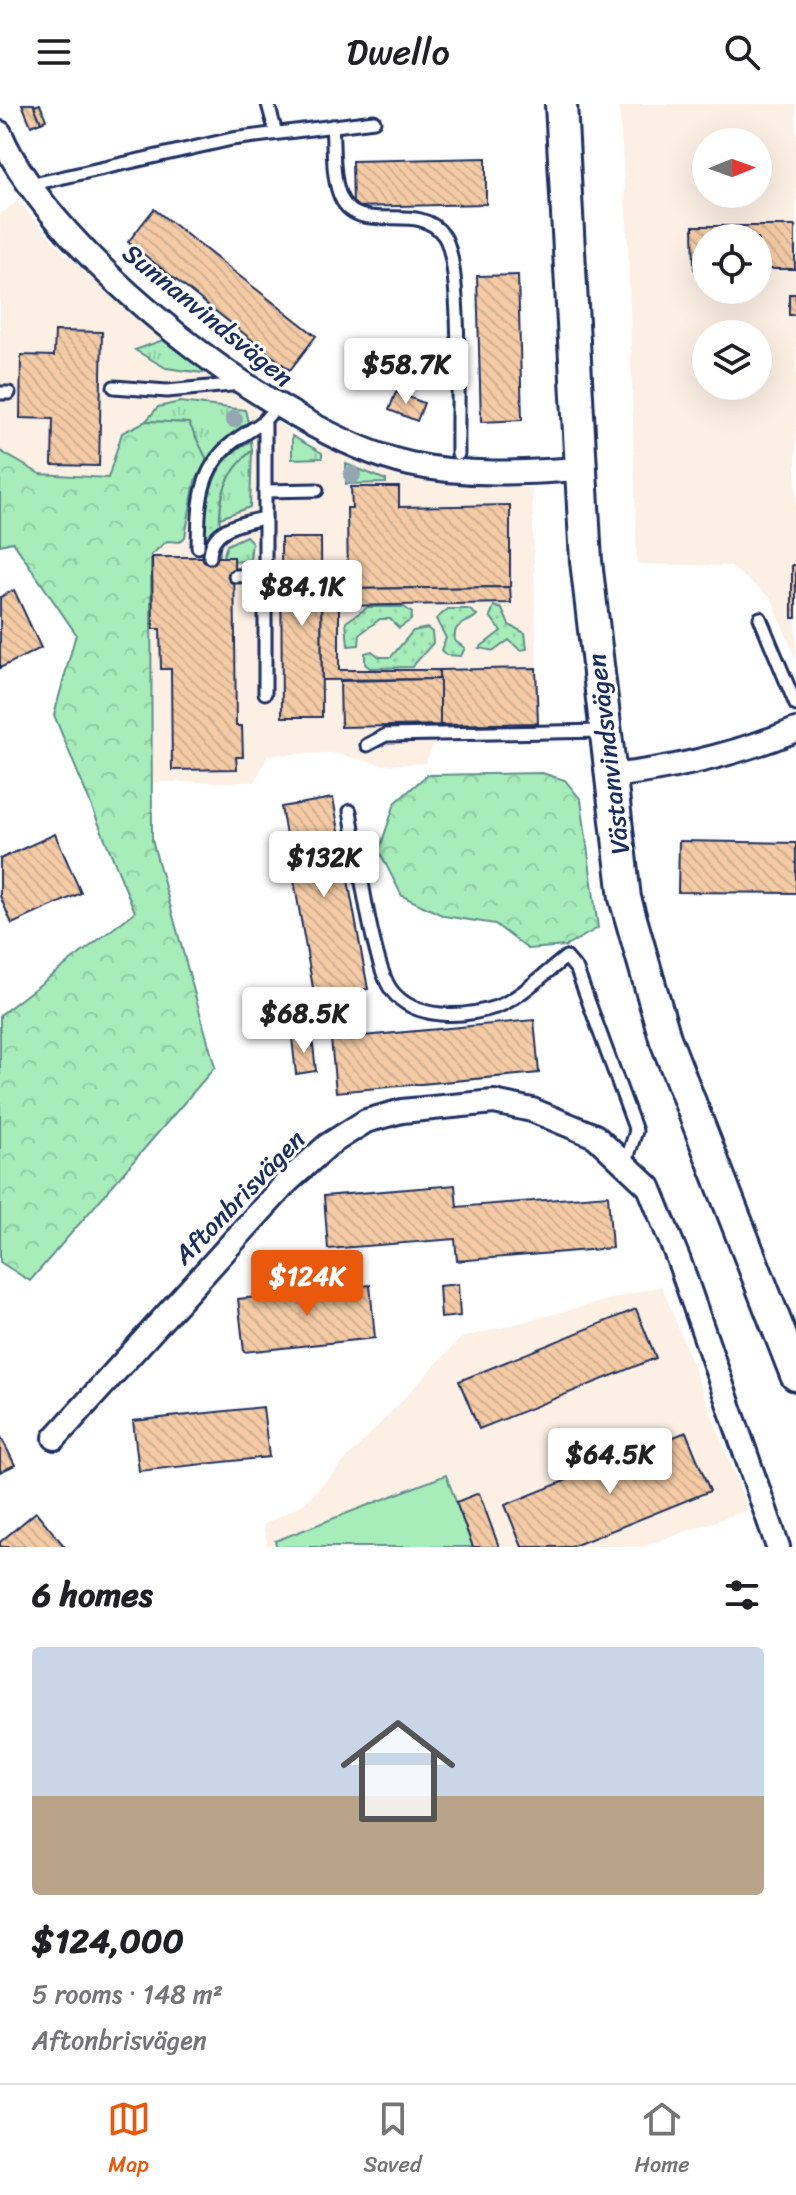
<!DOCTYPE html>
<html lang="en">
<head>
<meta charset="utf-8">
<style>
	:root { --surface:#fff; --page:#f6f6f6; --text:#202124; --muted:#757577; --line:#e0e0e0; --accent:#ea580c }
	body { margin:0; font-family:Sriracha,sans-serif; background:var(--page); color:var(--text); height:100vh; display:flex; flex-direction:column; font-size:30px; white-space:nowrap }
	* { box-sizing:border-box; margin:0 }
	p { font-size:26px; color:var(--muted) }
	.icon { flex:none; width:44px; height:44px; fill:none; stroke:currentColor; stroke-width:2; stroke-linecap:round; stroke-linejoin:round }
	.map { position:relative; height:1443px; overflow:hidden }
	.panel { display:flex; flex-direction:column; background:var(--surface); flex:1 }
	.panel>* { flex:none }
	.needle { width:52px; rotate:89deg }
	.buttons { position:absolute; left:692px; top:24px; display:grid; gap:16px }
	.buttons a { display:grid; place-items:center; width:80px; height:80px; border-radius:50%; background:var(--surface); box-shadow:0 8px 32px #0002; font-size:40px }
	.price { position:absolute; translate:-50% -68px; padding:0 18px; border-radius:8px; background:#fff; color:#222; font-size:26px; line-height:52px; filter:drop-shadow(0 2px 4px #0008) }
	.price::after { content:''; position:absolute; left:50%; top:48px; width:24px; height:18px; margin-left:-12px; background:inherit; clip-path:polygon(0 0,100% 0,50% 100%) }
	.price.current { background:var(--accent); color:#fff }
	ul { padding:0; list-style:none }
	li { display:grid; align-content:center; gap:16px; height:424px; padding:0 32px }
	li+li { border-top:2px solid var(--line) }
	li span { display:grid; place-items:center; height:248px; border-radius:8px; color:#555 }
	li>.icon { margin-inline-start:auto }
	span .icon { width:144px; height:144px; fill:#fffc; stroke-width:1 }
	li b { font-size:34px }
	h2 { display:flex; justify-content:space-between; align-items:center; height:96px; padding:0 32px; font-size:34px }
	header { display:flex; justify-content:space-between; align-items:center; height:104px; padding:0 32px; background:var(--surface); font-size:36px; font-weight:600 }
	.menu { display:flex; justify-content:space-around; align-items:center; height:112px; border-top:2px solid var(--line); background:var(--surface); font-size:22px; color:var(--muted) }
	.menu a { display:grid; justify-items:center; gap:4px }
	.menu .current { color:var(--accent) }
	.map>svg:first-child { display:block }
	.built { fill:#fcefe4; fill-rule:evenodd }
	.grass { fill:url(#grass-tufts); stroke:#608e8c; stroke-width:2 }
	.forest { fill:url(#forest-crowns); stroke:#608e8c; stroke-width:2 }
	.garden { fill:url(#garden-dots); stroke:#608e8c; stroke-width:2 }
	.pitch { fill:#a6edba; stroke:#608e8c; stroke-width:2 }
	.building { fill:url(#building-back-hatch); stroke:#1b2f5e; stroke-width:2 }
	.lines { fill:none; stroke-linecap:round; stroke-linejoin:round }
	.lane-casing { stroke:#1b2f5e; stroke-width:17 }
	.street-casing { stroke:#1b2f5e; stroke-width:28 }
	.secondary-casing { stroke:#1b2f5e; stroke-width:36 }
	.lane { stroke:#fff; stroke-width:11 }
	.street { stroke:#fff; stroke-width:22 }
	.secondary { stroke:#fff; stroke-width:30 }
	.tree { fill:#95a6b3 }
	.labels { text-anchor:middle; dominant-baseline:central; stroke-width:6; stroke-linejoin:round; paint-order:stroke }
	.street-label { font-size:26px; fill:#1b2f5e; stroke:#fff }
</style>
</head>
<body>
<header><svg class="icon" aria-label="menu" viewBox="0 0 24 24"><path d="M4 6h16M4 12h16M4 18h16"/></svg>Dwello<svg class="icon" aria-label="search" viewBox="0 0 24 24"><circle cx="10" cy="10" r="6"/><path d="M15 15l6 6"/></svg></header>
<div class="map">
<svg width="796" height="1443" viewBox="0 0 796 1443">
	<defs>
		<pattern id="grass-tufts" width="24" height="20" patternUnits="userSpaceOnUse" patternTransform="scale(2)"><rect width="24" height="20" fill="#a6edba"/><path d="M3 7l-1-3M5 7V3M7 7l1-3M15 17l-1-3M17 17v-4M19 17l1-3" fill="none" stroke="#8ecca2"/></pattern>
		<pattern id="forest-crowns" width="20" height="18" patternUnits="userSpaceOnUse" patternTransform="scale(2)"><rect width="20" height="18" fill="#a6edba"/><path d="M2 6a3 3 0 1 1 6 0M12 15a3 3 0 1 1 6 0" fill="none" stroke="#8ecca2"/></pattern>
		<pattern id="garden-dots" width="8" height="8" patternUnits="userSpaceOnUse" patternTransform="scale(2)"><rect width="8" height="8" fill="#a6edba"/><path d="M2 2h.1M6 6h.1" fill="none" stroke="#8ecca2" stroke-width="1.8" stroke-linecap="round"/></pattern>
		<pattern id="building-back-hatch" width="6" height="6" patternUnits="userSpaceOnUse" patternTransform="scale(2)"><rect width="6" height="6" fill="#f4cba4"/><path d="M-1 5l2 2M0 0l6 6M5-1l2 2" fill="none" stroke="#d1af90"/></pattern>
	</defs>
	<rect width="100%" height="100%" fill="#fff"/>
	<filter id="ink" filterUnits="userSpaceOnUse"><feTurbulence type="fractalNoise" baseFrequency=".0125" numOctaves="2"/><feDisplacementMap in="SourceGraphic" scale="16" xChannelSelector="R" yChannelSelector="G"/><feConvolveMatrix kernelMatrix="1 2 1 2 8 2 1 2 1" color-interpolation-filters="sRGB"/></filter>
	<g filter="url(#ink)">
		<!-- built -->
		<g class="built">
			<path d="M619,0H796V556L772,495L730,462L637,460L628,139ZM706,38H758V90H706ZM706,134H758V186H706ZM706,230H758V282H706Z"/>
			<path d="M18,97L62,147L146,222L304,338L532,385L537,563L439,565L440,623L426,659L385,661L332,649L268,651L255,678H153L151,529L0,385V110Z"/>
			<path d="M662,1182L748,1406L642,1443H268L263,1421L305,1399L461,1234Z"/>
		</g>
		<!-- grass -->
		<g class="grass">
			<path d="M163,236L203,266V269L166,264L135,246Z"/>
			<path d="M180,298L245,306L248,318L207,356L188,319L146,317L158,303Z"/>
			<path d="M292,332L322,349V354L292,355Z"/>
			<path d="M252,346L250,403L220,414C221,383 229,367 252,346Z"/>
			<path d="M346,360L386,376V379L346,380Z"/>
			<path d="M246,432L252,438L250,456L235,458L234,453H223L227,441Z"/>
		</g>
		<!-- forest -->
		<g class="forest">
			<path d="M146,317L189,319L207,356L195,377L185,433L179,438L167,437L151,451L152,736L215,963L30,1177L0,1158V911L135,808L54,611L76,530L13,438L0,441V347L40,370L108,374L122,329Z"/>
			<path d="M542,669L565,676L581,696L598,824L566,842L528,845L495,820L444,812L402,792L379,747L395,699L427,671Z"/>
		</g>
		<!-- garden -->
		<g class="garden">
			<path d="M251,337L252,346C214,381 220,404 220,453H204C205,408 205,358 251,337Z"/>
			<path d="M494,502L502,505L509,521L525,529L527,545L520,546L509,536L494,547L479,544L501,527L490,512Z"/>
			<path d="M368,503H404L412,509L411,516L399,524L390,515H380L360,530L359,541L348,542L346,518Z"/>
			<path d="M448,505H468L477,511C468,521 452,517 455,537L465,544L461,552L446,551L441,546L446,534L436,515Z"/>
			<path d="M427,524L432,528L433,539L412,563L370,564L365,560V549L372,547L380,553H391L413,527Z"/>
		</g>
		<!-- pitch -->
		<path class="pitch" d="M446,1371L473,1443H277L275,1437Z"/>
		<!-- building -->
		<g class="building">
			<path d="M22,0H34L41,18L31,22Z"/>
			<path d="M40,0L46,16L41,18L34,2Z"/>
			<path d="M486,54V100L353,103L352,57Z"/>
			<path d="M154,105L316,232L290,266L128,138Z"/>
			<path d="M693,122H795V165H758V134H706V165H694Z"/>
			<path d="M518,171L522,316L481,318L477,172Z"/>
			<rect x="789" y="190" width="7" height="21"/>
			<path d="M55,227L102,228L99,362L52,361L53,315L20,314L21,251L54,252Z"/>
			<path d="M396,288L424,299L417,317L389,306Z"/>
			<path d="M351,383H399V403L510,401V483L348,485L347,404H352Z"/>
			<path d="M281,434H321L322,613H282Z"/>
			<path d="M152,453H234L236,622H242L243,653H236L237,665L172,666L171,565H161L160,525H153Z"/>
			<rect x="792" y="461" width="4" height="53"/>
			<path d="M321,477H348V485L510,483L511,499L339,502V566H439L440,575L322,576Z"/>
			<path d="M14,486L41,544L0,564V493Z"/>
			<path d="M536,564L538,619L440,621L439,566Z"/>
			<path d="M440,575V621L341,623L340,577Z"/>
			<path d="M333,694L368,885L315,895L281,703Z"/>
			<path d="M55,730L81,789L12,820L0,792V755Z"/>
			<path d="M679,737L796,739V789L678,788Z"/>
			<path d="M534,916L539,969L336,988L331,935Z"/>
			<path d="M312,932L316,967L296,970L292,934Z"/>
			<path d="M455,1081L457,1103L608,1091L612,1144L457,1157L455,1135L328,1145L324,1092Z"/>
			<path d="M458,1180L460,1212L441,1214L439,1182Z"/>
			<path d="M370,1181L375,1234L244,1248L238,1195Z"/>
			<path d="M636,1205L656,1254L479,1325L459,1277Z"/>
			<path d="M263,1303L269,1353L139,1367L133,1317Z"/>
			<path d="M686,1328L710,1387L571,1443H522L505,1401Z"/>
			<path d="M0,1331L15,1361L0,1368Z"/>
			<path d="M479,1389L499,1443H473L456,1398Z"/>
			<path d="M36,1408L65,1443H0V1438Z"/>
		</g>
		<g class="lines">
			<defs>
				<g id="lane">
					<path d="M268,0L276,29"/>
					<path d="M332,22C334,44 332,69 339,89C355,137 418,93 444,132C463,160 457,308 458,350"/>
					<path d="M29,81L232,35L374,17"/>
					<path d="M114,283L167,287L241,280"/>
					<path d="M0,289H9"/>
					<path d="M265,320V589"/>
					<path d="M265,387L317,386"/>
					<path d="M198,443C199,399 198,361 240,333C256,322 265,320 275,302"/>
					<path d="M210,453C210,423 242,419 265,414"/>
					<path d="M235,472L265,471"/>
					<path d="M760,514L796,601"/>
					<path d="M367,641L386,631L604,627"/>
					<path d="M350,707C357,744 372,862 392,887C415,916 463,914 496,903C516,897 548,867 566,853L577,866L636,1027L626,1058"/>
				</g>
				<g id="street">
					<path d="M0,29C51,151 281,331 410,360C464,372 523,369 579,365"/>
					<path d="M611,672C675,665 736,650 796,626"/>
					<path d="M55,1334L287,1078L328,1041L366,1017L402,1007L494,998L532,1006L595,1032L649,1083L679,1157L778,1443"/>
				</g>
				<path id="secondary" d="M561,0L586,457L625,794L665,934L796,1271"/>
			</defs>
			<!-- lane casing -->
			<use href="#lane" class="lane-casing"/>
			<!-- street casing -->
			<use href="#street" class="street-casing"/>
			<!-- secondary casing -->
			<use href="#secondary" class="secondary-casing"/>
			<!-- lane -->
			<use href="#lane" class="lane"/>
			<!-- street -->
			<use href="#street" class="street"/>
			<!-- secondary -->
			<use href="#secondary" class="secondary"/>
		</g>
		<!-- trees -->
		<g class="tree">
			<circle cx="234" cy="315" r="9"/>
			<circle cx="352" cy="371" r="9"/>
		</g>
	</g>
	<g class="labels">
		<!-- street labels -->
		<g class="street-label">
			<text transform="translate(208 211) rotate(39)">Sunnanvindsvägen</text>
			<text transform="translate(608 650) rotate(-97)">Västanvindsvägen</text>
			<text transform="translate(239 1093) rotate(-46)">Aftonbrisvägen</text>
		</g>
	</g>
</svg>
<div class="buttons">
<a><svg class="needle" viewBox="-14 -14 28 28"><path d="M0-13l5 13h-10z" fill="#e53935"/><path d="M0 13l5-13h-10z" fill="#757577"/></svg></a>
<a><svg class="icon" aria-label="locate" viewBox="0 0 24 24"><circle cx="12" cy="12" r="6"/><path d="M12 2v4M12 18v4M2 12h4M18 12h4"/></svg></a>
<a><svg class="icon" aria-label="layers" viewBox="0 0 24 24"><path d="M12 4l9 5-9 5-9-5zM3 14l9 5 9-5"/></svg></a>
</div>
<b class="price" style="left:406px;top:302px">$58.7K</b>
<b class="price" style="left:302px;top:524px">$84.1K</b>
<b class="price" style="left:324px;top:795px">$132K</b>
<b class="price" style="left:304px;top:951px">$68.5K</b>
<b class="price current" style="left:307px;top:1214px">$124K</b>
<b class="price" style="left:610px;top:1392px">$64.5K</b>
</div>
<section class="panel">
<h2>6 homes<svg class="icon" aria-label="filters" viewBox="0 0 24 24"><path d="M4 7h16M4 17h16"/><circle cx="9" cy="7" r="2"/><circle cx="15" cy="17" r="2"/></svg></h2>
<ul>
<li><span style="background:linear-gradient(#c9d6e8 60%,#b9a48a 0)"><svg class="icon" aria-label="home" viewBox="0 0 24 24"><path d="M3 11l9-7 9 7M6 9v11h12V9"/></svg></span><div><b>$124,000</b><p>5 rooms · 148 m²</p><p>Aftonbrisvägen</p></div></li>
</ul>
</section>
<nav class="menu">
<a class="current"><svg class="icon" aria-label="map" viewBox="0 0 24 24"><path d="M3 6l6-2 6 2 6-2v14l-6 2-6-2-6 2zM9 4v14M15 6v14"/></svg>Map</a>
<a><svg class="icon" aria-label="saved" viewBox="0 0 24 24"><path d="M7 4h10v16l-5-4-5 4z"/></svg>Saved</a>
<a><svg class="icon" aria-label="home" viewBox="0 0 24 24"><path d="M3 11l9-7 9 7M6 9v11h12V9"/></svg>Home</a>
</nav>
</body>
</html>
